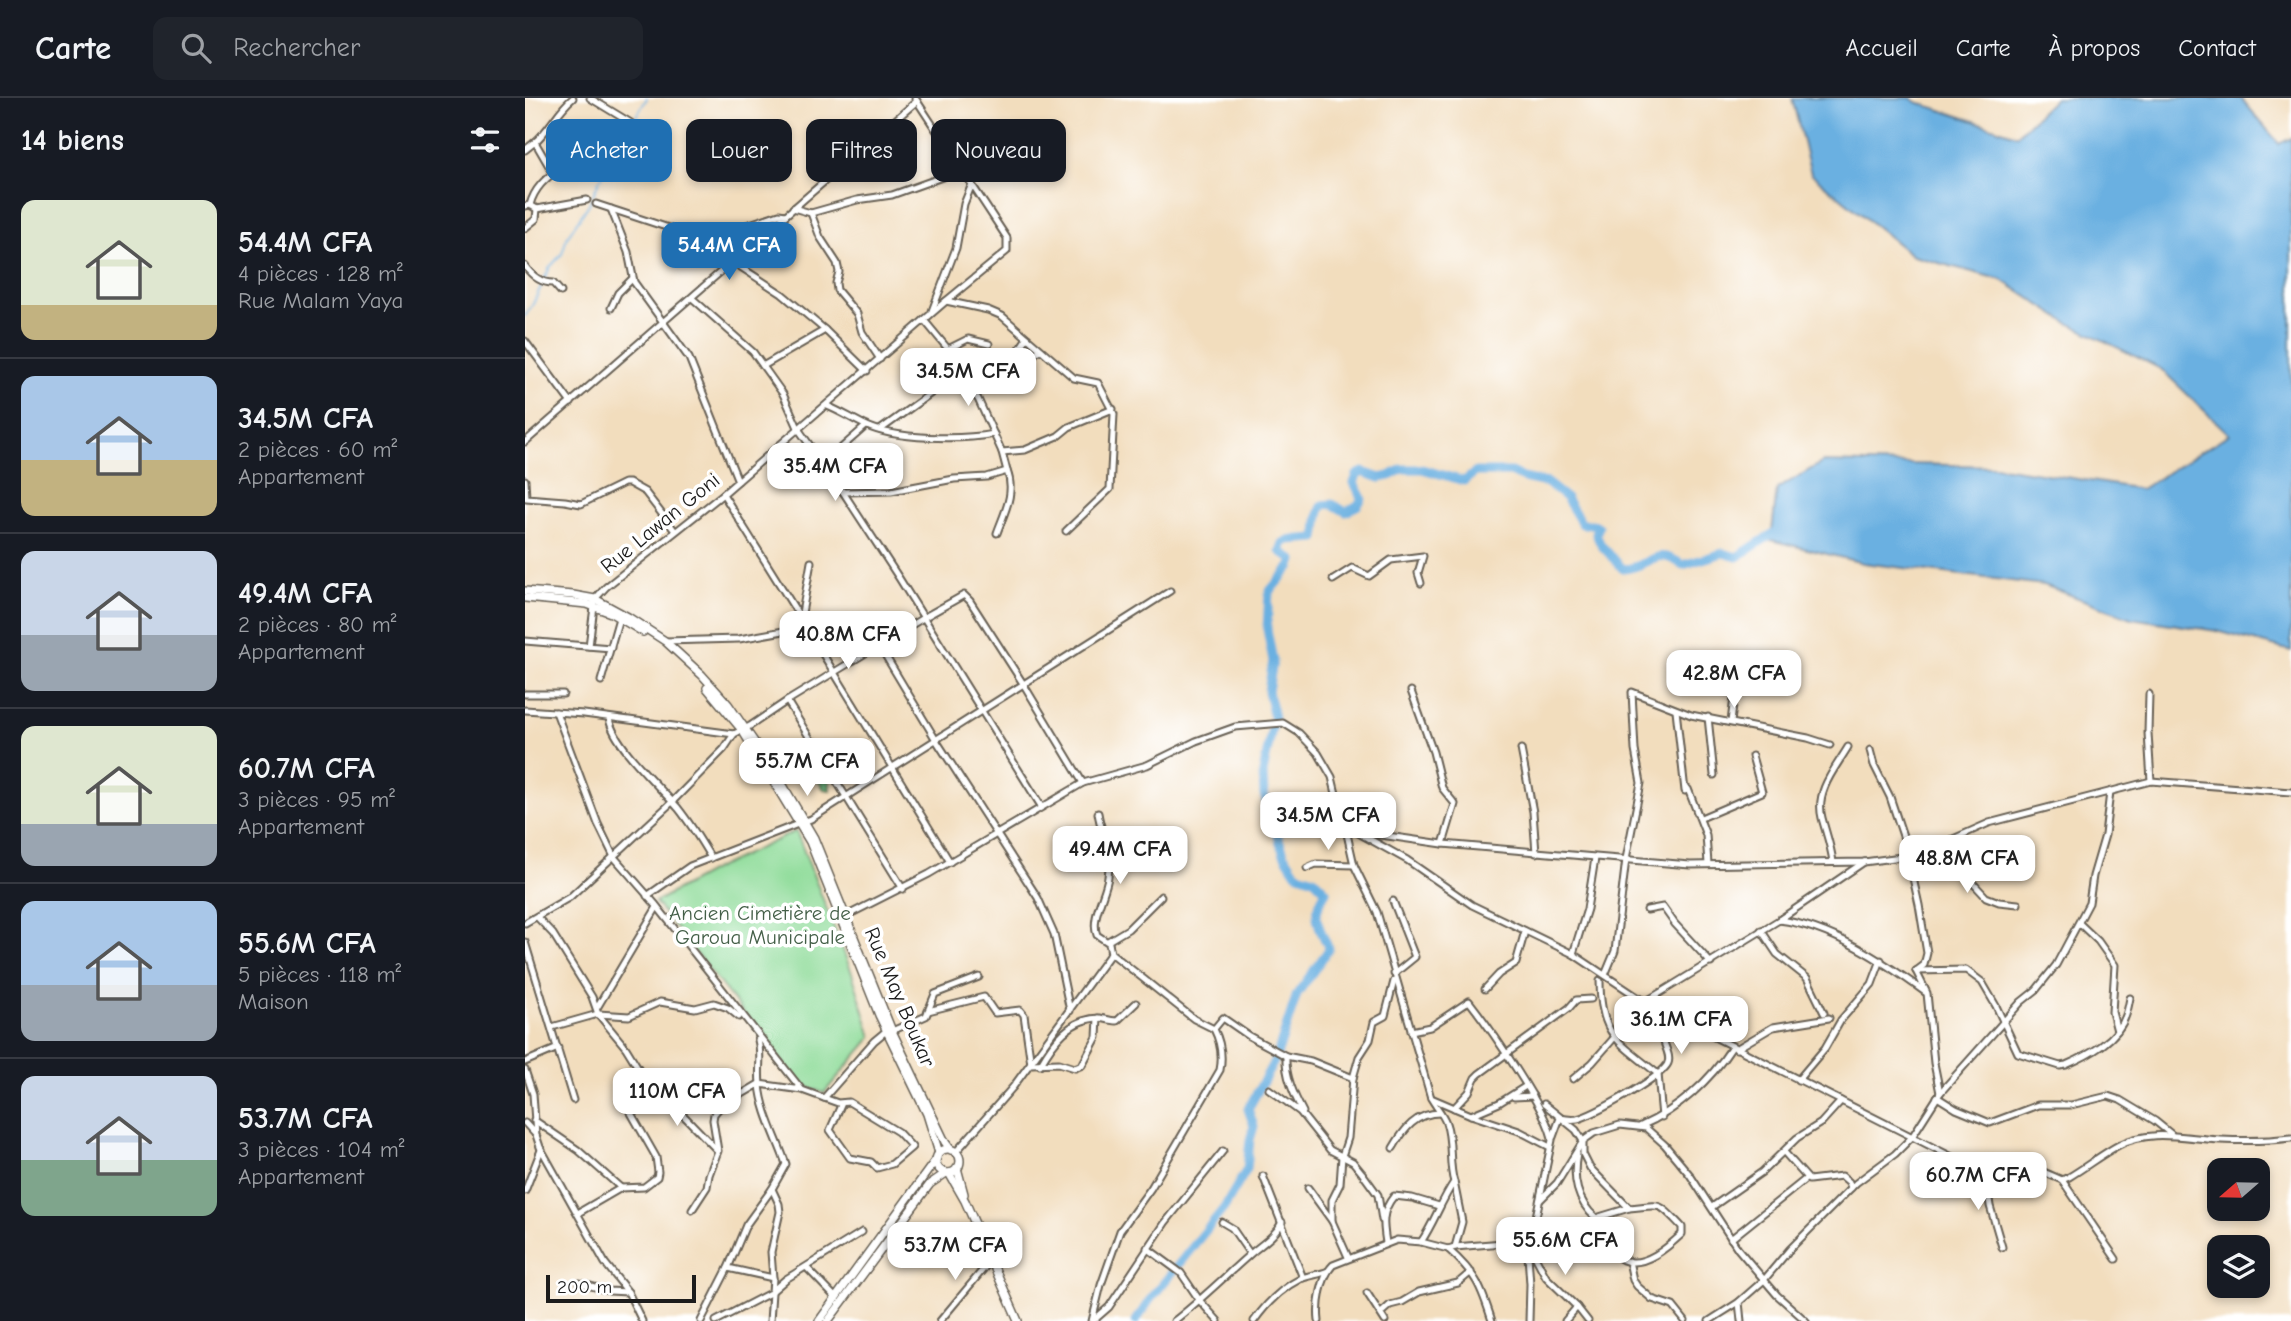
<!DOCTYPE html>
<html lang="fr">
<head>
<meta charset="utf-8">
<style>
	:root { --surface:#171b24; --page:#20242c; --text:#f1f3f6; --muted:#9ea1a6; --line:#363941; --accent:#1f6fb2 }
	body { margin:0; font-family:"Comic Neue",sans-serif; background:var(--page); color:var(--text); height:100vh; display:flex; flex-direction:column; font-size:26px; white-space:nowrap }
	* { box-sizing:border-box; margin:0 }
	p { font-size:23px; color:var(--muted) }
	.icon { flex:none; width:38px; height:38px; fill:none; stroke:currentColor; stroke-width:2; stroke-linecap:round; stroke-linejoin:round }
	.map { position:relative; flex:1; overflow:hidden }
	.drawer { display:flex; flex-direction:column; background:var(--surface); width:525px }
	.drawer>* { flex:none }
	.banner { position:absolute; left:21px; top:21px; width:665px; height:63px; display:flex; gap:14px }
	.needle { width:46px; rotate:250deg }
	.tools { position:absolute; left:1682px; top:1060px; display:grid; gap:14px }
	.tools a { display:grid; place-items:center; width:63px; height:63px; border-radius:14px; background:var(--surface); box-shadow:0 4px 10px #0003; font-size:35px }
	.scale { position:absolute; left:21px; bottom:18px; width:150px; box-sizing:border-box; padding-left:7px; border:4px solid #1c1c1c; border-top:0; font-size:19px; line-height:24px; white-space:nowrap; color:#1c1c1c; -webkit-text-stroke:5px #fff; paint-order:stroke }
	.price { position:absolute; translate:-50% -60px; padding:0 16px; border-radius:14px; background:#fff; color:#222; font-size:23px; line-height:46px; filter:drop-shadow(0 2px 4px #0008) }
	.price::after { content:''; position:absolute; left:50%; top:42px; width:21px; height:16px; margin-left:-10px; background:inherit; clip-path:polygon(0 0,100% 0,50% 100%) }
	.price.selected { background:var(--accent); color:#fff }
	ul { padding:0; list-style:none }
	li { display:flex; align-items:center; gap:21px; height:175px; padding:0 21px }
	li+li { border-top:2px solid var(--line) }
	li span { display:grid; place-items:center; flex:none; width:196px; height:140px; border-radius:14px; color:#555 }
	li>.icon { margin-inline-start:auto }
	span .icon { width:84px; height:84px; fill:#fffc; stroke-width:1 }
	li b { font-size:30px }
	h2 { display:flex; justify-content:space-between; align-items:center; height:84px; padding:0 21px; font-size:30px }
	.tag { padding:0 24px; border-radius:14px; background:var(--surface); box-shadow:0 4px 10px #0003; font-size:24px; line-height:63px }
	.tag.selected { background:var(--accent); color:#fff }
	header { display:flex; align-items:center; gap:42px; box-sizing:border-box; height:98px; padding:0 35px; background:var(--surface); border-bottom:2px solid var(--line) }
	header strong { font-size:33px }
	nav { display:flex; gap:38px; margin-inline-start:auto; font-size:24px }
	.search { width:490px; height:63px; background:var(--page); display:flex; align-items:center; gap:18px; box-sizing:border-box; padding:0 24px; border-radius:14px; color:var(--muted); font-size:26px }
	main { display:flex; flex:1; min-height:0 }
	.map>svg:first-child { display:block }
	.green { fill:#8fdc9a; stroke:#567c5b; stroke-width:2 }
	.forest { fill:#73bc82; stroke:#486c4f; stroke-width:2 }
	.water { fill:#6bb0e1; stroke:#44667e; stroke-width:2 }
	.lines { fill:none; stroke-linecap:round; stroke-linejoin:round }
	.stream { stroke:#6bb0e1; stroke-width:2 }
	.river { stroke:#6bb0e1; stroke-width:9 }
	.minor-casing { stroke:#676054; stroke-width:9 }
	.major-casing { stroke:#676054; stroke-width:10 }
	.minor { stroke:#fff; stroke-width:5 }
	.major { stroke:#fff; stroke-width:7 }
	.labels { text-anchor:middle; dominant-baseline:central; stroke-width:7; stroke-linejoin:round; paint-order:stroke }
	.street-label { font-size:21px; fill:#1c1c1c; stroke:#fff }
	.park-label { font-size:21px; fill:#445f48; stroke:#fff }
</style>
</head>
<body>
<header>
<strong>Carte</strong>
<div class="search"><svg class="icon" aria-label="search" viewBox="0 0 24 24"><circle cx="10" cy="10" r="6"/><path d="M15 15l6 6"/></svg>Rechercher</div>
<nav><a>Accueil</a><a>Carte</a><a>À propos</a><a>Contact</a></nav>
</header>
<main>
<section class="drawer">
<h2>14 biens<svg class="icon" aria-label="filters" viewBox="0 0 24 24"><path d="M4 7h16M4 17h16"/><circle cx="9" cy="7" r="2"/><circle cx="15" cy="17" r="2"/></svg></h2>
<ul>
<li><span style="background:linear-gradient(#dfe7d0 75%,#c2b280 0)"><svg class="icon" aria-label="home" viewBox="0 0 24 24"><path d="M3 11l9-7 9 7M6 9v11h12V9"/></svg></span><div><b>54.4M CFA</b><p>4 pièces · 128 m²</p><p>Rue Malam Yaya</p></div></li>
<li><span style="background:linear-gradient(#a9c7e8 60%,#c2b280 0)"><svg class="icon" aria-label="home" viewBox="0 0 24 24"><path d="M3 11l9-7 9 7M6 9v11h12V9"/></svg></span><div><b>34.5M CFA</b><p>2 pièces · 60 m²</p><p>Appartement</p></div></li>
<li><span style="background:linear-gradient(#c9d6e8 60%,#9aa5b1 0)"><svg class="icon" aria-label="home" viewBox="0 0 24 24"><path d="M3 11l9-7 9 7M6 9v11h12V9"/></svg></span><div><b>49.4M CFA</b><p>2 pièces · 80 m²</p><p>Appartement</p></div></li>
<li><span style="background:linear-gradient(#dfe7d0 70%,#9aa5b1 0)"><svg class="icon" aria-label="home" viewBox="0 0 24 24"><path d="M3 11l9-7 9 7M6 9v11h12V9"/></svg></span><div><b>60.7M CFA</b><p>3 pièces · 95 m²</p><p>Appartement</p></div></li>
<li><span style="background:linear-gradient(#a9c7e8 60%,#9aa5b1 0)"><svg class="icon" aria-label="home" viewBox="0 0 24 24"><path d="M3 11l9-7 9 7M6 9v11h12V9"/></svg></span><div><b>55.6M CFA</b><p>5 pièces · 118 m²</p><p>Maison</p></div></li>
<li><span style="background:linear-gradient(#c9d6e8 60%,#7fa58c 0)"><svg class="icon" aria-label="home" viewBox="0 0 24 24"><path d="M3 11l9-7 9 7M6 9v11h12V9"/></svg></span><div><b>53.7M CFA</b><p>3 pièces · 104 m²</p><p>Appartement</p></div></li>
</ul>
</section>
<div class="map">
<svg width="1766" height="1223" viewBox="0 0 1766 1223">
	<rect width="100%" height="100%" fill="#fff"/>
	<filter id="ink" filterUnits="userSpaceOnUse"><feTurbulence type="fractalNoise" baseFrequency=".0143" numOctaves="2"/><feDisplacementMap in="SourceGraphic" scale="14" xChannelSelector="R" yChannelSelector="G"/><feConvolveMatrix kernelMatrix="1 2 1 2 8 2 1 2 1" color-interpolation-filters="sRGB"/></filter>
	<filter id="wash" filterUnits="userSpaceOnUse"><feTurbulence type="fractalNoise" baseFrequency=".00686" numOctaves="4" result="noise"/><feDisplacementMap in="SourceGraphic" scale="28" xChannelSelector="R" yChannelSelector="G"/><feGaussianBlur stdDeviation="1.57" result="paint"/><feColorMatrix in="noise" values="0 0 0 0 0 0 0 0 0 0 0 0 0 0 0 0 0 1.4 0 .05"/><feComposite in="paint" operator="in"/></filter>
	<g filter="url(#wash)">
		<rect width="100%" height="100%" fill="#f2ddbd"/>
		<!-- green -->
		<path class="green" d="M271,733L327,875L347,939L299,995L276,987L130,804L190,771Z"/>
		<!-- forest -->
		<path class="forest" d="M282,644L292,664L295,661L304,673L305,692L299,691L291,680L292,676L288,674L279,647Z"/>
		<!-- water -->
		<path class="water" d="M1267,0H1386L1391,4L1492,37L1530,0H1716L1754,46L1766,40V553L1692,533L1606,520L1519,487L1338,465L1246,442L1252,391L1298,364L1470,368L1616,391L1704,336L1636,271L1541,224L1477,182L1388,158L1286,76Z"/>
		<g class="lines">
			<!-- stream -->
			<path class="stream" d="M0,218L8,206L25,169L37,156L42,139L64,106L74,83L122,0"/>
			<!-- river -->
			<path class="river" d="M611,1223L624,1203L699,1110L722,1071L725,1042L729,1028L723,1011L751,960L772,896L804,851C793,826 785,818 801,793L789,781L771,775L759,756L739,697L738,675L749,620L743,593L748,563L742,531L744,494L766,468L768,462L755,453L758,445L763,442L791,440C794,428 791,418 798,407L807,406L821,414L833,407L837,400L829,385L832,377L838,374L855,380L865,378L877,371H897L939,383L951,374H986L998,380L1022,385L1041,400L1057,426H1067L1074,429L1071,436L1076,447L1098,471C1126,470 1127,446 1158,467L1198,455L1212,459L1255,431"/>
		</g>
	</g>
	<g filter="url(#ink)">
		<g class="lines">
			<defs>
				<g id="minor">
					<path d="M65,0L106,25"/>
					<path d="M10,44C25,31 33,12 48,0"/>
					<path d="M0,52L10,44L28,75"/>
					<path d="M71,106L150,132L193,133L210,131L254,116L261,117"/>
					<path d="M5,107C11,83 32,74 49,57"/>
					<path d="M0,108L5,107L12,111L62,102"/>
					<path d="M268,110L286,115L332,102L367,97L437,72"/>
					<path d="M86,111L103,154L109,184L164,260L213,383"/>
					<path d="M286,115L295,139L312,165L314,174L311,185L312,192L332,216L337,234L355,261"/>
					<path d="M0,130L11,121L12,111"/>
					<path d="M163,132L174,148L199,171"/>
					<path d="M208,164L257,196L300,232L342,273"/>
					<path d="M0,168C7,178 15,185 28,185L36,194"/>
					<path d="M167,200L228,254L258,296L274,332L318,394L374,480L516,708"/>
					<path d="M421,203L463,212L477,218L549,280L573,285L589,316L585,391L541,433"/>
					<path d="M86,210L93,195L108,180"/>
					<path d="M407,213L431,150L439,106L447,86"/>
					<path d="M399,222L423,251L435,276L453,301L477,354L500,352L533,338L544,329L588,311"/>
					<path d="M0,243L46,305"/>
					<path d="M423,251L443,241L464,246"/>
					<path d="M493,264V253L502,240"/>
					<path d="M238,268L300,232"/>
					<path d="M302,308C315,313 327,321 340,327C370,342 436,342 469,336"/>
					<path d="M355,332L431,277L467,266L493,264L516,252"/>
					<path d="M0,344L392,3"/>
					<path d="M477,354L482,373"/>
					<path d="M298,366L341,328"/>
					<path d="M0,382L1,400L40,403L56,406L99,385H104L120,394L150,433"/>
					<path d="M318,394L366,393L429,381L462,379L482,373C491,395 479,415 472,435"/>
					<path d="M198,396L280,527L425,764"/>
					<path d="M808,482L827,470L844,478L866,462L898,458L893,475L896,485"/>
					<path d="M276,521L286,464"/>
					<path d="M280,527C309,527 334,528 359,543"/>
					<path d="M0,543L86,550"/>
					<path d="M140,543L214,541L281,529"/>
					<path d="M354,547L411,642L513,800L529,836L545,913"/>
					<path d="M64,548L70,501L81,489L198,396L421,203L482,153V140L390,0"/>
					<path d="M76,583L94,520"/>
					<path d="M886,593L908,654L917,690L930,706L918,746"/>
					<path d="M0,596H38"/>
					<path d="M1624,596L1623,635L1626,683"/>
					<path d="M262,603L378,791"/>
					<path d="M0,612L59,616L209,636"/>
					<path d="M1151,612L1160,693"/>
					<path d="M31,614L73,726L89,759L131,807L277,992"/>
					<path d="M1183,619L1189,677"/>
					<path d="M84,620C88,647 135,689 153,710C165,725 176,743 186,760"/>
					<path d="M1206,624L1210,591"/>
					<path d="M209,636L225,628L262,603L398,520L439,497L445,503L499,587L558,685"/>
					<path d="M996,651L1008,714L1011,755"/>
					<path d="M1345,652L1349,667L1365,699L1380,744L1394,807L1402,855L1399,867L1391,873"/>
					<path d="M1163,691L1181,737L1183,766"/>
					<path d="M573,715C577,739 587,753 583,779C581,796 565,820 572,837L584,845L586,855L669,921L689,931L698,920L724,938L761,958L786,963L828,980"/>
					<path d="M1176,720L1237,694L1227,658"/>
					<path d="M820,727L829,767L852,814L906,1000C910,1008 918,1016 921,1025C928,1044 923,1065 929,1084C916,1103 909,1125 896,1144"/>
					<path d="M835,734L918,746L1165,767L1339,764L1384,758L1401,753L1464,725L1626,683L1766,694"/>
					<path d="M1422,745L1432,768L1461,799L1474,804L1493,806"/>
					<path d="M1308,764C1306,748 1301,735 1297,720C1290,693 1310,671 1323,649"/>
					<path d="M782,770L791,766L829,767"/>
					<path d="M122,798L165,768L286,721L645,493"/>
					<path d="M868,803L890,859L869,876"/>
					<path d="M1122,812L1138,809L1150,826L1186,865"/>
					<path d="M12,819L28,836L67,899L73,916L101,950L125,989L161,1020L192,1052"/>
					<path d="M319,819L404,776L558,685L622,667L671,643L710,629L758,625L774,635L793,655L807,679L817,721L828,732L882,762L947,807L1048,856L1120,904L1443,1067L1460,1073L1496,1068L1507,1069L1537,1082L1544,1079C1561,1069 1577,1056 1594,1047C1626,1030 1662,1041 1696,1042C1719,1043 1742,1043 1766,1040"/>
					<path d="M1254,822C1306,828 1359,864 1400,894"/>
					<path d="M0,825L45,799L147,704L199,651L209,636"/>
					<path d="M1554,825L1573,843L1590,867L1587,914L1592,933"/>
					<path d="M1236,832L1252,856L1282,880L1299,915"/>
					<path d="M583,843L603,831L636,798"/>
					<path d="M0,844L48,1002"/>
					<path d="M1048,856L1062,811L1070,760"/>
					<path d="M1391,873L1441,872L1457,884L1471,908L1493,955L1535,968L1541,967C1564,957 1593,942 1601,917C1603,911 1604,905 1605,900"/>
					<path d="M1080,877L1090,853L1101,761L1116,685L1110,652L1107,594L1166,617L1283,640L1305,647"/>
					<path d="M1075,883C1075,938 1094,944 1133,976L1137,1019"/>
					<path d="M960,891L974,876L991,865L1000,833"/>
					<path d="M1120,904L1254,822L1339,764"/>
					<path d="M72,910L132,809"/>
					<path d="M403,913L459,899L470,915L495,912L499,917L506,966L534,965L550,970L557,967L572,939L573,920"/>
					<path d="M27,929L73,916L104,918L135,904L170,910L189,905L203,910L214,919"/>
					<path d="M367,933L401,918L410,896L454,879"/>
					<path d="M886,933L905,929L944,903C962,926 1025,1016 1027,1042L1007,1138L1002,1143L1005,1186L1004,1223"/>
					<path d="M1211,951L1248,929L1304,920"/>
					<path d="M761,958C760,978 769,997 778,1014"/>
					<path d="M0,964L33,950"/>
					<path d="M515,967C528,944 545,920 575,920C580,921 586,923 592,923L611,905"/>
					<path d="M0,972L8,996L11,1037L15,1049L80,1165L103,1194L117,1223"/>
					<path d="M1048,981L1067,965L1089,940L1115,900"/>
					<path d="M1273,982L1300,950L1316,922L1347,886L1356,862"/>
					<path d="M744,991L775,1014L805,1052L828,1064L837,1075L853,1097L857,1122"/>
					<path d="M1415,995L1496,904L1511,892L1531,867L1564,805L1568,778L1580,737L1585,694"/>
					<path d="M989,999L1008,998"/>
					<path d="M1412,999L1431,1011L1465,1025L1513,1007H1546L1583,998L1595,1002L1630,1023L1646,1036"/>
					<path d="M299,1000L313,1005L324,1004L373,1034L387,1049L367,1066L352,1070L346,1064L325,1060L305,1032L317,1005"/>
					<path d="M906,1000L946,1017L994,1033L1025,1049"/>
					<path d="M1019,1006L1051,1032L1058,1043V1056L1065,1070L1104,1110C1139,1107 1132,1103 1157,1129V1136C1144,1148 1119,1171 1098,1162C1094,1160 1090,1155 1085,1152C1075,1145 1067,1141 1062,1129"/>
					<path d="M929,1010L944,994L950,980L954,976L1044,910L1051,902L1066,901"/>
					<path d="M946,1017L974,1005L1001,988"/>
					<path d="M9,1022L53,1052L96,1090"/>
					<path d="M0,1025L11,1037"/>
					<path d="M1116,1028C1153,1012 1185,983 1207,949"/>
					<path d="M1028,1039L1035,1020C1040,1021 1047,1022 1052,1021C1069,1017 1133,981 1142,967C1148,959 1137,945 1137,936L1151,920"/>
					<path d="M868,1050C879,1031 891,1015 915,1015"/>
					<path d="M1259,1054L1284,1082L1317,1078L1324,1084L1326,1090"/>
					<path d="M430,1055L488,989L586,855"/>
					<path d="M1052,1056C1047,1080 1052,1104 1071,1120"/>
					<path d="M1460,1073L1465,1108L1477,1149"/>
					<path d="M738,1078L778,1180"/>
					<path d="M1537,1082L1591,1161"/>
					<path d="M929,1084L937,1124L930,1149"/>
					<path d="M783,1090L807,1123L823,1159"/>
					<path d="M0,1093L16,1052"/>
					<path d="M1015,1102L1032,1085L1058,1043L1069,1035L1095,1027L1121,1030L1140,1047L1165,1077L1213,1151L1252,1197L1281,1223"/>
					<path d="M1187,1109L1237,1074L1272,1040L1296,1025L1316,1003"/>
					<path d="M167,1112L182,1089L184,1077L193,1053L188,1022L189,1016L195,1009L234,986L277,992L299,1000L349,943L361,933"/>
					<path d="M53,1115L96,1090L119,1089L132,1079L133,1074L131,1059L106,1015L108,1009L125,989"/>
					<path d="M807,1123V1102L815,1086L817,1058L823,1040L828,980L834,959L845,942L849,924L860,918L869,883"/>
					<path d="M697,1124L707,1130L725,1156"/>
					<path d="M1007,1138L1029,1130L1062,1129L1071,1120L1104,1110"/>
					<path d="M1206,1141L1282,1080"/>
					<path d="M861,1145C858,1126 856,1114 869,1098L887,1100L914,1108"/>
					<path d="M622,1150L656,1175L675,1203L693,1223"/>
					<path d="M923,1151C951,1176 956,1188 967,1223"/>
					<path d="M1104,1163L1108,1182L1112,1188L1127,1201L1148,1208L1160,1223"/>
					<path d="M203,1170L248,1180"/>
					<path d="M282,1170L311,1200"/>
					<path d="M55,1185L84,1193L103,1194"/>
					<path d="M842,1195L860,1223"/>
					<path d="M856,1215L865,1207L877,1204L894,1194L933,1185L946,1174"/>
					<path d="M176,1223L203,1170L221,1127L247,1091L261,1066C252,1040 237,1013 235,986C233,971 237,957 233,942"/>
					<path d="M191,1223L245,1195L261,1181L337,1134"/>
					<path d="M245,1223L248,1180L246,1154L255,1114L254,1106L247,1091"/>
					<path d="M415,1223L466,1162"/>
					<path d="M567,1223L576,1187L595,1133L626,1090L695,972C698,957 696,945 689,931"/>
					<path d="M568,1223L584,1209L640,1125L698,1053"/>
					<path d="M649,1223C675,1203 698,1180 723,1158C735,1147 750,1139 757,1124"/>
					<path d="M729,1223C741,1206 757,1190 775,1181C784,1177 794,1177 803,1173"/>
					<path d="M794,1223C792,1207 796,1179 808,1167L872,1142L896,1144L923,1151L930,1149L1002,1143L1021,1179L1052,1209L1063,1223"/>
					<path d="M1040,1223L1052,1209"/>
					<path d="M1184,1223L1214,1204"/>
					<path d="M1216,1223L1214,1204L1239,1182L1265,1151L1331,1085L1370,1056L1387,1039L1415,995L1409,965L1402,895L1391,873"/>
				</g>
				<g id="major">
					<path d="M0,493L48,497L70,501L103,519L140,543L177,577L203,606L252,677L289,740L367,933L420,1044L426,1052"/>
					<path d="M0,500L62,506L86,515L118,534"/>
					<path d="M182,590L217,632L285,744L354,917L402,1016L414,1055"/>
					<circle cx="423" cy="1063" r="12"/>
					<path d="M432,1070L439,1096"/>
					<path d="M424,1075L440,1103L493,1223"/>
					<path d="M294,1223L412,1060"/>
					<path d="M303,1223L405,1086L421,1075"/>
				</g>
			</defs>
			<!-- minor casing -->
			<use href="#minor" class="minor-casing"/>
			<!-- major casing -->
			<use href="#major" class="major-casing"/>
			<!-- minor -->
			<use href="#minor" class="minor"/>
			<!-- major -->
			<use href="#major" class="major"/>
		</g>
	</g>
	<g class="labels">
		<!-- street labels -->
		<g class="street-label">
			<text transform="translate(135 425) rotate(-39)">Rue Lawan Goni</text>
			<text transform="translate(375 899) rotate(67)">Rue May Boukar</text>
		</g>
		<!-- park labels -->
		<g class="park-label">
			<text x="235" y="815">Ancien Cimetière de<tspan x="235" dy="24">Garoua Municipale</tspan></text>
		</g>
	</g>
</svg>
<div class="tools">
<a><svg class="needle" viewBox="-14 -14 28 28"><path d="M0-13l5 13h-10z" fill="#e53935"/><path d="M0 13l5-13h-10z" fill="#9ea1a6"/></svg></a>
<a><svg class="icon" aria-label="layers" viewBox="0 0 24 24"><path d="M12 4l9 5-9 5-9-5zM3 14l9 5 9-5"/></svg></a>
</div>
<div class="scale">200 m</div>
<b class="price selected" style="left:204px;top:184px">54.4M CFA</b>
<b class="price" style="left:443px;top:310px">34.5M CFA</b>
<b class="price" style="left:310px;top:405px">35.4M CFA</b>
<b class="price" style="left:323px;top:573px">40.8M CFA</b>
<b class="price" style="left:1209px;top:612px">42.8M CFA</b>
<b class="price" style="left:282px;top:700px">55.7M CFA</b>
<b class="price" style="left:803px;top:754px">34.5M CFA</b>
<b class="price" style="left:595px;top:788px">49.4M CFA</b>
<b class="price" style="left:1442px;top:797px">48.8M CFA</b>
<b class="price" style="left:1156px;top:958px">36.1M CFA</b>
<b class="price" style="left:152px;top:1030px">110M CFA</b>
<b class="price" style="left:1453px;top:1114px">60.7M CFA</b>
<b class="price" style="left:1040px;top:1179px">55.6M CFA</b>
<b class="price" style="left:430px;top:1184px">53.7M CFA</b>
<div class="banner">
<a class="tag selected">Acheter</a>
<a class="tag">Louer</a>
<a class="tag">Filtres</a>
<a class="tag">Nouveau</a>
</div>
</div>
</main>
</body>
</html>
